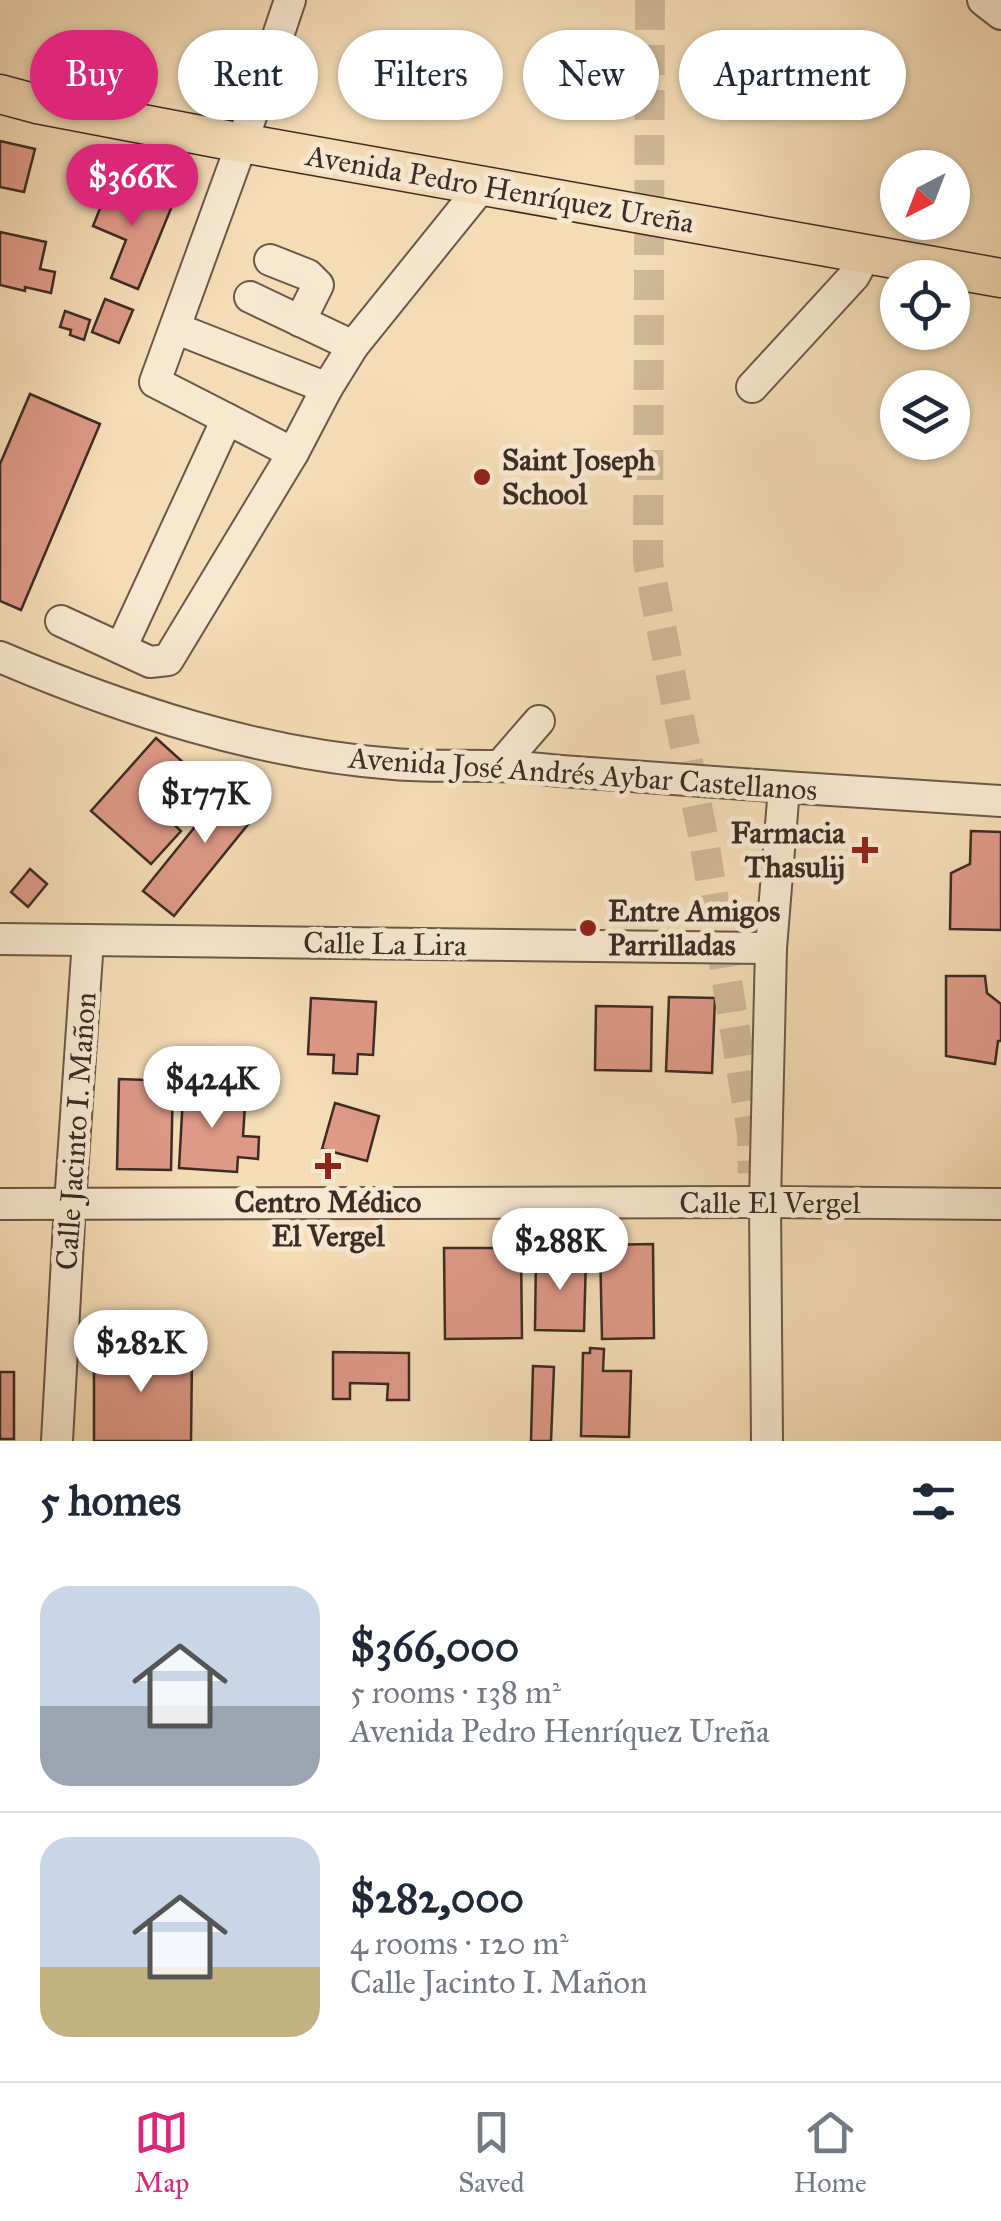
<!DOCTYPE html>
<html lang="en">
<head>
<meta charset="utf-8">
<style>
	:root { --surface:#fff; --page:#f6f6f7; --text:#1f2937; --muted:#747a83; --line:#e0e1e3; --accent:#db2777 }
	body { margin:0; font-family:"IM FELL Great Primer",serif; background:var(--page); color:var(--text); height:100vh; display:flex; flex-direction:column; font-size:38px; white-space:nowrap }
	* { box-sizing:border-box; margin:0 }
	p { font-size:32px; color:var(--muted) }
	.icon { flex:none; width:55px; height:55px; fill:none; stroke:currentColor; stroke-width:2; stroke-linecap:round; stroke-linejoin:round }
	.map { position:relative; height:1441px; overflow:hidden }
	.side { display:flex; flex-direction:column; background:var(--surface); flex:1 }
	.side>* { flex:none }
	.top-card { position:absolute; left:30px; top:30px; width:942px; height:90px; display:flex; gap:20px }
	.needle { width:65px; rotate:222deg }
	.tools { position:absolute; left:880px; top:150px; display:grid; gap:20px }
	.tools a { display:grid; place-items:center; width:90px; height:90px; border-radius:50%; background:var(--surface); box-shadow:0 2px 8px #0004; font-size:50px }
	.price { position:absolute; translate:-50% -85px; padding:0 22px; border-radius:35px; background:#fff; color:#222; font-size:32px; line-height:65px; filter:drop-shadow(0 2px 5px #0008) }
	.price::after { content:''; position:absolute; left:50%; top:60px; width:30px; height:22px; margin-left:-15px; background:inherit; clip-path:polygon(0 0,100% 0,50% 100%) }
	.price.current { background:var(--accent); color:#fff }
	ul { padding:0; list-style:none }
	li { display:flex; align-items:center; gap:30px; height:250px; padding:0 40px }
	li+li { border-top:2px solid var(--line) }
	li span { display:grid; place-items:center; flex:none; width:280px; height:200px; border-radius:30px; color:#555 }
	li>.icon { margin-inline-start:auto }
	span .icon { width:120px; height:120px; fill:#fffc; stroke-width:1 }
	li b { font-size:42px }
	h2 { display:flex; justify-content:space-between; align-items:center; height:120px; padding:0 40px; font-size:42px }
	.tag { padding:0 35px; border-radius:45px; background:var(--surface); box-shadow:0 2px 8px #0004; font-size:35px; line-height:90px }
	.tag.current { background:var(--accent); color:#fff }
	.tabs { display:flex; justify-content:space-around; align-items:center; height:140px; border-top:2px solid var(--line); background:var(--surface); font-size:28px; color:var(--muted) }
	.tabs a { display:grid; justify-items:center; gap:5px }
	.tabs .current { color:var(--accent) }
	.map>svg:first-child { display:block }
	.building { fill:#de9987; stroke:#3d2c25; stroke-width:2.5 }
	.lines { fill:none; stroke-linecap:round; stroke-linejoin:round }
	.minor-tunnel { stroke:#cfb999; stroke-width:30; stroke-dasharray:30 15; stroke-linecap:butt }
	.minor-casing { stroke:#6b5849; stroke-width:34 }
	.major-casing { stroke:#3d2c25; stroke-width:41 }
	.minor { stroke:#f8e8d0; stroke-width:30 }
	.major { stroke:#f4dcb6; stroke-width:38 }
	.poi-dot { fill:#8f2418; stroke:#f8e8d0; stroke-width:4 }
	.labels { text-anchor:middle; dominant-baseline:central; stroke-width:10; stroke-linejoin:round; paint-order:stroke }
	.street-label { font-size:30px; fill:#3d2c25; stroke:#f8e8d0 }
	.poi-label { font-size:30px; font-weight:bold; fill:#3d2c25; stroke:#f8e8d0; text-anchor:start }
</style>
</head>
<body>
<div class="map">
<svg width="1001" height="1441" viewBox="0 0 1001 1441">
	<rect width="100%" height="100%" fill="#f4dcb6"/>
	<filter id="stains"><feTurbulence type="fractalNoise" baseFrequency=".002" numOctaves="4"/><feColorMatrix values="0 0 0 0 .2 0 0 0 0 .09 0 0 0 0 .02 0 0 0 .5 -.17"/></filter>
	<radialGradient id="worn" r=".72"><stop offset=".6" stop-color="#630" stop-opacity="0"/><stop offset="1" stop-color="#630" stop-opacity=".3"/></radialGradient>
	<!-- building -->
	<g class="building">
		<path d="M0,141L35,149L24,192L0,187Z"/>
		<path d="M111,181L172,206L138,289L111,278L126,240L93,226Z"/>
		<path d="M0,232L46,242L40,269L55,272L51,293L25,287V291L0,285Z"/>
		<path d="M105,299L133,310L119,343L92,332Z"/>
		<path d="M65,311L90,320L84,340L70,335L71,330L60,327Z"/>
		<path d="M30,394L100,424L21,610L0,601V464Z"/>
		<path d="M156,738L205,782L170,821L181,831L151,864L91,811Z"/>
		<path d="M236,776L267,801L174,916L143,891Z"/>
		<path d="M971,831L1001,832V930L950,929L951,873L970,864Z"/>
		<path d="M30,869L47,884L28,907L11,892Z"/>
		<path d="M946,976H985L987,993L1001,1004V1041H998L995,1064L946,1056Z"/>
		<path d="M669,997L715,998L712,1073L666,1071Z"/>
		<path d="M311,998L376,1002L373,1055L358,1054L357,1074L333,1073L334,1055L308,1054Z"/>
		<path d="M596,1006L652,1007L651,1071L595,1070Z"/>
		<path d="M184,1078L210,1080L209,1102L245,1105L243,1136L259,1137L258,1159L238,1157L237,1172L179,1168Z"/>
		<path d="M119,1079L173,1081L171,1170L117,1169Z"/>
		<path d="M335,1103L379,1116L367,1161L322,1149Z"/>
		<path d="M653,1244L654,1338L602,1339L600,1245Z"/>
		<path d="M444,1248H521L522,1338L445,1339Z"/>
		<path d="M536,1255L586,1257L584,1331L535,1330Z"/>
		<path d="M94,1345L163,1346L162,1358L192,1359L191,1441H94Z"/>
		<path d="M590,1348L604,1349L603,1371H631L629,1437L581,1436L583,1353H590Z"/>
		<path d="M333,1352L409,1353V1400H387L388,1384L350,1383V1399H333Z"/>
		<path d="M533,1366L554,1367L551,1441H531Z"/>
		<rect x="0" y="1372" width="14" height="67"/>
	</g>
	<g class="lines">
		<!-- minor-tunnel -->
		<path class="minor-tunnel" d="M650,0L648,562L704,841L752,1134L753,1173"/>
		<defs>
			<g id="minor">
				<path d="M290,0L242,143L155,382L293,453L327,388"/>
				<path d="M983,0L1001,14"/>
				<path d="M270,260L308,275L318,285L300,321"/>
				<path d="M250,297L353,346L482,186"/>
				<path d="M175,328L327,388L353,346"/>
				<path d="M752,387L854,276L866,254"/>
				<path d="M61,621L150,662L168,660L293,453"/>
				<path d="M121,648L227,419"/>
				<path d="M0,657C125,710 258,754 394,764C427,767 460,765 493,766C516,766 539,769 561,771C708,782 854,792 1001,801"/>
				<path d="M500,766L539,721"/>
				<path d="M0,939L771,948"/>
				<path d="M0,1204L765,1202L1001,1204"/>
				<path d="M57,1441L70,1204L88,940"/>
				<path d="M767,1441L765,1202L771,948L784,788"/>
			</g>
			<path id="major" d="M0,94L37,104L242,143L1001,278"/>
		</defs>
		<!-- minor casing -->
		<use href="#minor" class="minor-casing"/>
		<!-- major casing -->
		<use href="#major" class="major-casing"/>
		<!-- minor -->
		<use href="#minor" class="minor"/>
		<!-- major -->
		<use href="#major" class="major"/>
	</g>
	<!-- markers -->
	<g class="poi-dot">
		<circle cx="482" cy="477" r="10"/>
		<path d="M860 835h10v10h10v10h-10v10h-10v-10h-10v-10h10z"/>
		<circle cx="588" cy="928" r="10"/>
		<path d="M323 1151h10v10h10v10h-10v10h-10v-10h-10v-10h10z"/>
	</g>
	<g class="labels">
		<!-- street labels -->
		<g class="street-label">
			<text transform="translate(500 189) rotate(10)">Avenida Pedro Henríquez Ureña</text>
			<text transform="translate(583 774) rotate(4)">Avenida José Andrés Aybar Castellanos</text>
			<text transform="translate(385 944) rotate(1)">Calle La Lira</text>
			<text transform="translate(76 1131) rotate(-86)">Calle Jacinto I. Mañon</text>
			<text x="770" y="1203">Calle El Vergel</text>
		</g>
		<!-- poi labels -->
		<g class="poi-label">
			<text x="502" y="460">Saint Joseph<tspan x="502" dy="34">School</tspan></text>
			<text x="845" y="833" text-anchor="end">Farmacia<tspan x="845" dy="34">Thasulij</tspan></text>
			<text x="608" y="911">Entre Amigos<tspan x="608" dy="34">Parrilladas</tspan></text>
			<text x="328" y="1202" text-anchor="middle">Centro Médico<tspan x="328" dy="34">El Vergel</tspan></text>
		</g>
	</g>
	<rect width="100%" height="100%" filter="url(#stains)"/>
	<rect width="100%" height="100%" fill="url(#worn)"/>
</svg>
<div class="tools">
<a><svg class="needle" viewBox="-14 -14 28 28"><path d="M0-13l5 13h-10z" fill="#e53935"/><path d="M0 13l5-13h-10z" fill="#747a83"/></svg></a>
<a><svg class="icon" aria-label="locate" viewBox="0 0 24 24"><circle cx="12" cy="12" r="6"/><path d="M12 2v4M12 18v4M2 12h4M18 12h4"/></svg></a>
<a><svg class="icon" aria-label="layers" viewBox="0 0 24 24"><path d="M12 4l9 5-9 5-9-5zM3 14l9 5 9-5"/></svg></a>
</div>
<b class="price current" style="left:132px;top:229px">$366K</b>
<b class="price" style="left:205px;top:846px">$177K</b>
<b class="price" style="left:212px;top:1131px">$424K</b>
<b class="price" style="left:560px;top:1293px">$288K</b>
<b class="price" style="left:141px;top:1395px">$282K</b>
<div class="top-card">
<a class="tag current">Buy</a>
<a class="tag">Rent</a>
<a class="tag">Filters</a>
<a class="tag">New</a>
<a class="tag">Apartment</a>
</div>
</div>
<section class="side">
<h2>5 homes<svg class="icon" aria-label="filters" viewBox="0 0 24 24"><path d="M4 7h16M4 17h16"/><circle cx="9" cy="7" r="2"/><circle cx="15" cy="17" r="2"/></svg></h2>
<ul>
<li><span style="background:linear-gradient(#c9d6e8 60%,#9aa5b1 0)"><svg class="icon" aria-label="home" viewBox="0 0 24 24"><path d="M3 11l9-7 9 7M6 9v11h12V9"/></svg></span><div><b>$366,000</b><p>5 rooms · 138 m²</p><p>Avenida Pedro Henríquez Ureña</p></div></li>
<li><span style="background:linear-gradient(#c9d6e8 65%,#c2b280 0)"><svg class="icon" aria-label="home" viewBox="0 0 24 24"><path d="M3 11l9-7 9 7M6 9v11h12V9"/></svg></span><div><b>$282,000</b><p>4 rooms · 120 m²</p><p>Calle Jacinto I. Mañon</p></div></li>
</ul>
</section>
<nav class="tabs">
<a class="current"><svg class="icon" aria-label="map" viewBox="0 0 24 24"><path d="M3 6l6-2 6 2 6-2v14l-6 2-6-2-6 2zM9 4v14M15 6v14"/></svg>Map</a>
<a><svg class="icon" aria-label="saved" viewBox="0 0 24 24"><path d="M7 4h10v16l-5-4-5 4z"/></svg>Saved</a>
<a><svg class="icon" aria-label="home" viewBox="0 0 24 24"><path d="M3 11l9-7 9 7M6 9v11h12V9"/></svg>Home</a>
</nav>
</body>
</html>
